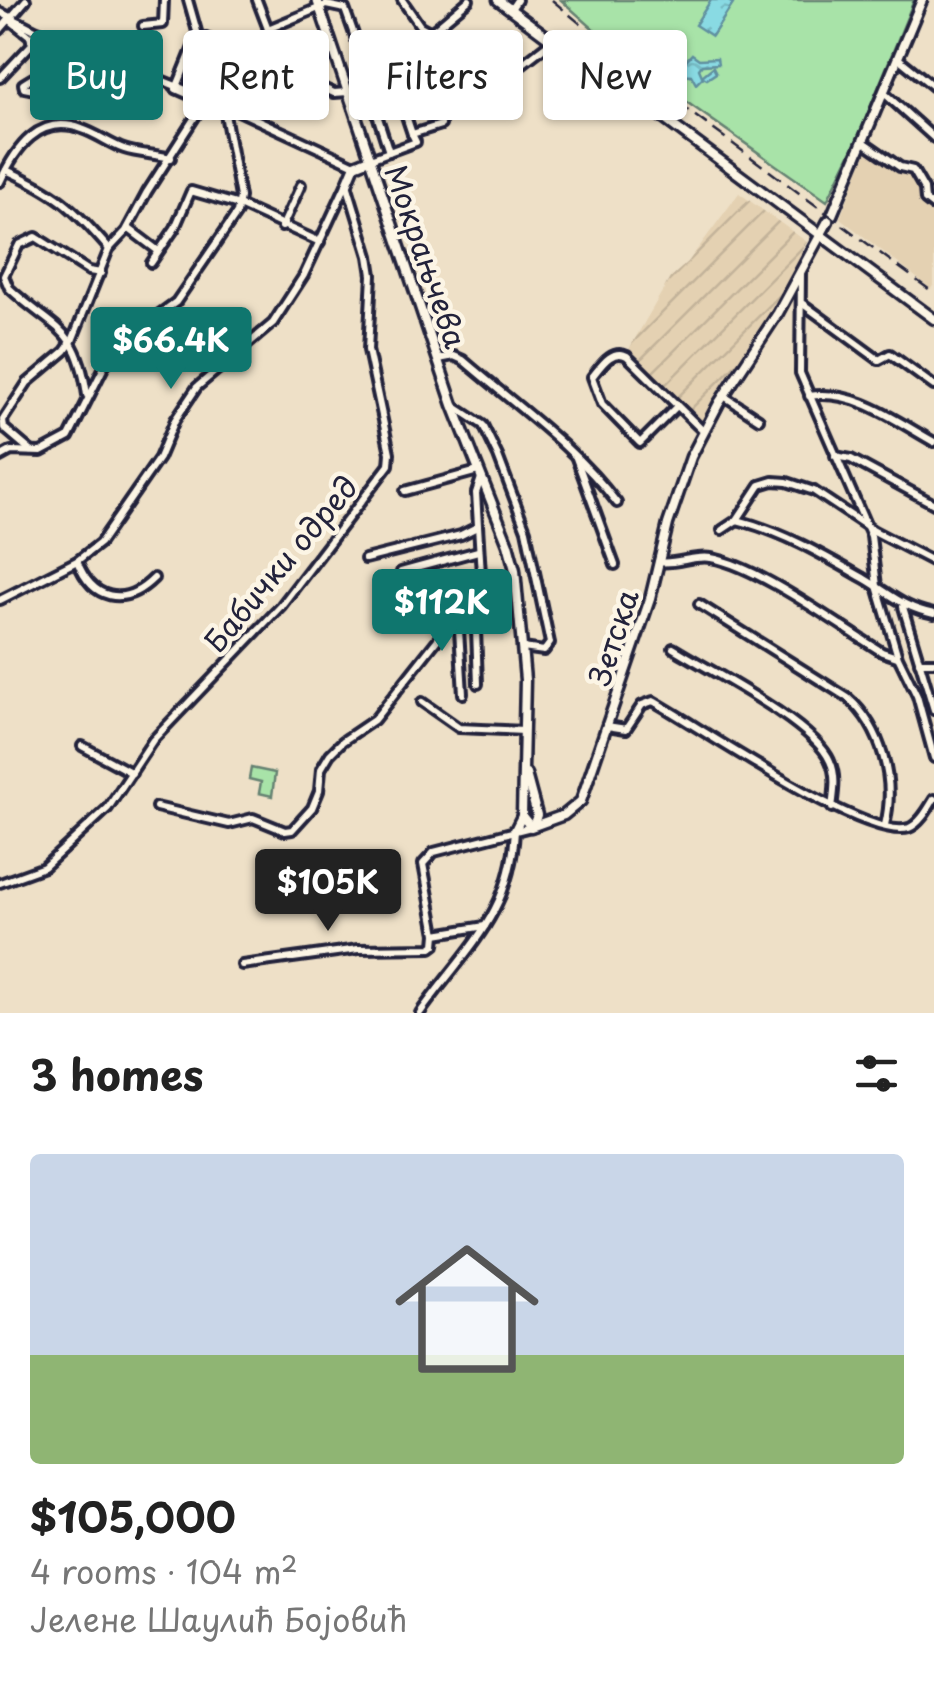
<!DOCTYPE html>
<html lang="en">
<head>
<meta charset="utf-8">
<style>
	:root { --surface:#fff; --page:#f2f2f2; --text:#222; --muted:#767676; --line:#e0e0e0; --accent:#0f766e }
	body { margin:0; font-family:"Playpen Sans",sans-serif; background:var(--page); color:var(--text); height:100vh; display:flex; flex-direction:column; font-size:38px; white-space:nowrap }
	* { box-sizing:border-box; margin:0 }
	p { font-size:32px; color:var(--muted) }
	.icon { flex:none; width:55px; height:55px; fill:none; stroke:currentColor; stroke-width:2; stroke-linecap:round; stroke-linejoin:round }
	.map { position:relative; height:1013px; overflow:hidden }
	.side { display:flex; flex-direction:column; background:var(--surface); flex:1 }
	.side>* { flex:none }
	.banner { position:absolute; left:30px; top:30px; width:875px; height:90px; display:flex; gap:20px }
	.price { position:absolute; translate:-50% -85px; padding:0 22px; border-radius:10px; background:var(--accent); color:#fff; font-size:32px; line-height:65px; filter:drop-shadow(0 2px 5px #0008) }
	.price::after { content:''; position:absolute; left:50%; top:60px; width:30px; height:22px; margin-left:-15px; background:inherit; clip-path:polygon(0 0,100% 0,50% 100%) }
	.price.on { background:#222; color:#fff }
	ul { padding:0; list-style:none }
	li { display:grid; align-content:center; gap:20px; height:530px; padding:0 30px }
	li+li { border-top:2px solid var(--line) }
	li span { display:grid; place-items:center; height:310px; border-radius:10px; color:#555 }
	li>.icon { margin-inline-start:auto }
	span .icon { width:180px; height:180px; fill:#fffc; stroke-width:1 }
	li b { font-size:42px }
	h2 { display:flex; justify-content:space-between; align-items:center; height:120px; padding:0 30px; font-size:42px }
	.pill { padding:0 35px; border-radius:10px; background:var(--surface); box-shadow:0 2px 8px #0004; font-size:35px; line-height:90px }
	.pill.on { background:var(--accent); color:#fff }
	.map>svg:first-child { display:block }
	.built { fill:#e4d1b2 }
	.industrial { fill:url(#industrial-furrows) }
	.green { fill:#a8e3a8; stroke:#658272; stroke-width:2.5 }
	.water { fill:url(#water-ripples); stroke:#6090a0; stroke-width:2.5 }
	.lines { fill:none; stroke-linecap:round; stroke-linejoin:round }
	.minor-casing { stroke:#22223b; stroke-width:14 }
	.tertiary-casing { stroke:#22223b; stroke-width:15 }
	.minor { stroke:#fcf5e5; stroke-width:6 }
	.tertiary { stroke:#fcf5e5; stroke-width:8 }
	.rail { stroke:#22223b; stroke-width:2.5; stroke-dasharray:15 8; stroke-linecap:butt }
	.labels { text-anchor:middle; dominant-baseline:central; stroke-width:9; stroke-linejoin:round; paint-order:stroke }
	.street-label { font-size:30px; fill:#22223b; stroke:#fcf5e5 }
</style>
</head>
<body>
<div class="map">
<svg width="934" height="1013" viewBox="0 0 934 1013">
	<defs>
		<pattern id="industrial-furrows" width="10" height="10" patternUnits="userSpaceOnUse" patternTransform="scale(2.5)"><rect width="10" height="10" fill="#e4d1b2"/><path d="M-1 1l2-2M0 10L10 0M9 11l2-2" fill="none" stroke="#c3b39a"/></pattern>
		<pattern id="water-ripples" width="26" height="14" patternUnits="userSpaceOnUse" patternTransform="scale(2.5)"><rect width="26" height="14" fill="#89dae3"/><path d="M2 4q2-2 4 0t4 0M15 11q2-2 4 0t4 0" fill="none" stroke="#76bbc4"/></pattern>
	</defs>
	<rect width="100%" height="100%" fill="#eee0c7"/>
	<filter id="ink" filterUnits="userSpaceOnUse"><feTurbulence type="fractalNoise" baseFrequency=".01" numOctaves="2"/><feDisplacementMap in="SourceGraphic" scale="20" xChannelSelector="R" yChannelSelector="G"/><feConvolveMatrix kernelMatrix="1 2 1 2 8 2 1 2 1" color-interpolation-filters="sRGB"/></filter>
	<g filter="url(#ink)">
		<!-- built -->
		<path class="built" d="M867,150L901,173L914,175L922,190L921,200L934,210V284L931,289L840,218Z"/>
		<!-- industrial -->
		<path class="industrial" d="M739,193L807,242L802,249L806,254L702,424L628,351L670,278L688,262Z"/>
		<!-- green -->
		<g class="green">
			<path d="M561,0H914L856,142L827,201L634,65Z"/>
			<path d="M251,768L275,773L272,796L259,793L261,782L249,779Z"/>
		</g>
		<!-- water -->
		<g class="water">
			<path d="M711,0H727L733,4L712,36L695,25Z"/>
			<path d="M692,54L699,59L717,58L718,64L702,65L699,69L702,76L713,67L716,73L707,79L703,77L696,84L691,75L680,74L679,68Z"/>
		</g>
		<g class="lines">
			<defs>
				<g id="minor">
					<path d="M188,0L198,35L257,57L268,29L326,5L345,9L374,91L395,83L412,134"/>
					<path d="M257,0L268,29"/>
					<path d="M402,0L420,26L431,32L469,0"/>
					<path d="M511,9L517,0"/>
					<path d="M0,12L35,30L234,109L355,165"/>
					<path d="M143,26L163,24L164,0"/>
					<path d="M0,30L26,0"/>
					<path d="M898,58L934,87"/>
					<path d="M471,60L490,74L504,78L552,41"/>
					<path d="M284,70L334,93L348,92"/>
					<path d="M0,78L32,44L30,36L11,21"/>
					<path d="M374,91L371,96L389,152"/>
					<path d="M44,92L24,88L23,84C74,51 94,66 148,82L153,77"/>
					<path d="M884,93L934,138"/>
					<path d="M234,109L254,63"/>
					<path d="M412,134L441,125"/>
					<path d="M864,142L900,167L913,170L924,189L925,200L934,207"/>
					<path d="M370,159L416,142L412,134"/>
					<path d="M6,170C57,193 72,206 109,249"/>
					<path d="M0,182C15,149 39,113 82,129C97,134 110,144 124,149C139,154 156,154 171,158"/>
					<path d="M282,227L301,185"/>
					<path d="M128,228L157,250"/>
					<path d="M151,263L175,228L191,191L239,205L320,242"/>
					<path d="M801,272L800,373L871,536L877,586L898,657L917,696L934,758"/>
					<path d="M803,304L879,360L890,354L934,386"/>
					<path d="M439,359L454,356L463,360C515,405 575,447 617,503"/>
					<path d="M87,395C77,325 55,331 9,288L4,276L19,245L36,237L89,271L101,273"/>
					<path d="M724,396L759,419"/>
					<path d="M809,396C855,389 896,421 934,442"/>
					<path d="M454,406L483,425L498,456L526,530L550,643L544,651L523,648"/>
					<path d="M677,406L640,443L602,404L592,377C601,366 612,348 627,356L704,432"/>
					<path d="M31,451L4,428L3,420L27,383L65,351L72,341L109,249L126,231L147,192L204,103"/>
					<path d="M835,456L851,459L934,504"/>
					<path d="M0,457L11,451L41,452L69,437L108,359L136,331L176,302L237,213L240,197L225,114L219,108L176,89L198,35"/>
					<path d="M576,458L615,565"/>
					<path d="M405,491L478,471"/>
					<path d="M737,520L760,485L773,481L787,482L814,491L874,531L934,562"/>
					<path d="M722,530L737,520C784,532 823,555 865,579C892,595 902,607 934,614"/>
					<path d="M365,559L461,535L475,528"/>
					<path d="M77,561C92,600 124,608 154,578"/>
					<path d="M658,562C676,565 693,555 711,558C758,566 840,626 882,652L897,657"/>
					<path d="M401,572L478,551"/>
					<path d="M471,597L475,602L478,684"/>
					<path d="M0,600L77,561L100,543L159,458L175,420L197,387L273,323L304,275L346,185"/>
					<path d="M699,604L848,698C882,728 896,781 885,825"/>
					<path d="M903,607L934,710"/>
					<path d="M458,614L463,694"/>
					<path d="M673,648C710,671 815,724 830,761C837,776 834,792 832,808"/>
					<path d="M919,662H934"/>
					<path d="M422,702L459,728L524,731"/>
					<path d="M607,726L626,729L642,705L653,701C697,725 866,842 909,828C920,824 928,809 934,799"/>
					<path d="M82,746L132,773"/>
					<path d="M156,807L229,824L253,818L285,831L292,830L312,808L319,791L321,769L330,754L343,741L374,720L471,597L481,574L476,493L481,478"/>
					<path d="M0,883L44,867L108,808L153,740L281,606L389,465L390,453L368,350L372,275L369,256L347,184"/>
					<path d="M485,926L436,934L423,864L434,852L531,827"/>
					<path d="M242,965L358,949L431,948L435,945L436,934"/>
					<path d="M420,1013C466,948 511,915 515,830"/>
				</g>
				<g id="tertiary">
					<path d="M317,0L453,405L508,544L515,570L525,680L522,816L531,827L564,815L581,801L650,599L668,524L691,457L719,403L778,313L828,221"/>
					<path d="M498,0L593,71L636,98L934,319"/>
					<path d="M347,184L355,165L370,159"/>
					<path d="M832,215L922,0"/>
					<path d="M526,774L537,815L533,826"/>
					<path d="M515,830L522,816"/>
				</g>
			</defs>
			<!-- minor casing -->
			<use href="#minor" class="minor-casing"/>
			<!-- tertiary casing -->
			<use href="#tertiary" class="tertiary-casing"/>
			<!-- minor -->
			<use href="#minor" class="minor"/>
			<!-- tertiary -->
			<use href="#tertiary" class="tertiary"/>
			<!-- rail -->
			<path class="rail" d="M552,0L655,86L934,293"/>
		</g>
	</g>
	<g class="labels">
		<!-- street labels -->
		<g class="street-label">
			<text transform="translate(427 256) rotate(71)">Мокрањчева</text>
			<text transform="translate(280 563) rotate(-50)">Бабички одред</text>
			<text transform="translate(612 637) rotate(-72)">Зетска</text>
		</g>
	</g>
</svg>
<b class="price" style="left:171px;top:392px">$66.4K</b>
<b class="price" style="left:442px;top:654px">$112K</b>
<b class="price on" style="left:328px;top:934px">$105K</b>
<div class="banner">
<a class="pill on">Buy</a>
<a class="pill">Rent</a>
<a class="pill">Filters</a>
<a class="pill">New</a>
</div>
</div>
<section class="side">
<h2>3 homes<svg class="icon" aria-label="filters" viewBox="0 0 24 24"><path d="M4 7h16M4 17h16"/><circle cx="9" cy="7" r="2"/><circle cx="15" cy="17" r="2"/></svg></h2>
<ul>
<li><span style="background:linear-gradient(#c9d6e8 65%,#8fb573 0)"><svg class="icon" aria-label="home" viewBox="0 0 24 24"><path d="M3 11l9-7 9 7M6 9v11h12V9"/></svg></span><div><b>$105,000</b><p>4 rooms · 104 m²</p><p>Јелене Шаулић Бојовић</p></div></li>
</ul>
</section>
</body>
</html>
